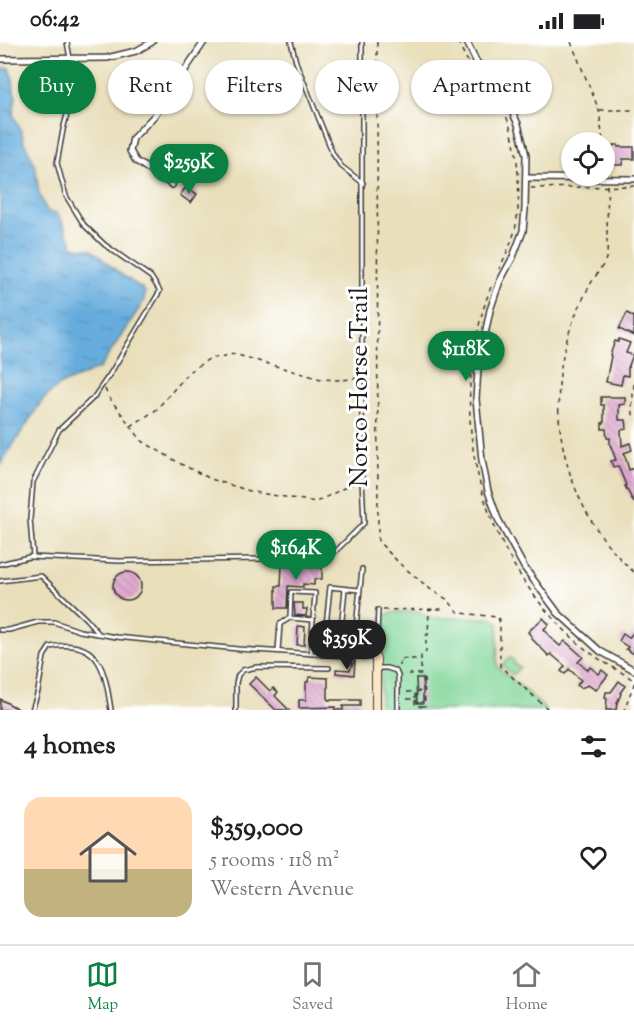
<!DOCTYPE html>
<html lang="en">
<head>
<meta charset="utf-8">
<style>
	:root { --surface:#fff; --page:#f2f2f2; --text:#202124; --muted:#757577; --line:#e0e0e0; --accent:#0b8043 }
	body { margin:0; font-family:"Sorts Mill Goudy",serif; background:var(--page); color:var(--text); height:100vh; display:flex; flex-direction:column; font-size:22px; white-space:nowrap }
	* { box-sizing:border-box; margin:0 }
	p { font-size:20px; color:var(--muted) }
	.icon { flex:none; width:33px; height:33px; fill:none; stroke:currentColor; stroke-width:2; stroke-linecap:round; stroke-linejoin:round }
	.map { position:relative; height:668px; overflow:hidden }
	.side { display:flex; flex-direction:column; background:var(--surface); flex:1 }
	.side>* { flex:none }
	.banner { position:absolute; left:18px; top:18px; width:598px; height:54px; display:flex; gap:12px }
	.controls { position:absolute; left:561px; top:90px; display:grid; gap:12px }
	.controls a { display:grid; place-items:center; width:54px; height:54px; border-radius:50%; background:var(--surface); box-shadow:0 2px 4px #0004; font-size:30px }
	.price { position:absolute; translate:-50% -51px; padding:0 14px; border-radius:21px; background:var(--accent); color:#fff; font-size:20px; line-height:39px; filter:drop-shadow(0 2px 3px #0008) }
	.price::after { content:''; position:absolute; left:50%; top:36px; width:18px; height:14px; margin-left:-9px; background:inherit; clip-path:polygon(0 0,100% 0,50% 100%) }
	.price.selected { background:#222; color:#fff }
	ul { padding:0; list-style:none }
	li { display:flex; align-items:center; gap:18px; height:150px; padding:0 24px }
	li+li { border-top:2px solid var(--line) }
	li span { display:grid; place-items:center; flex:none; width:168px; height:120px; border-radius:18px; color:#555 }
	li>.icon { margin-inline-start:auto }
	span .icon { width:72px; height:72px; fill:#fffc; stroke-width:1 }
	li b { font-size:26px }
	h2 { display:flex; justify-content:space-between; align-items:center; height:72px; padding:0 24px; font-size:26px }
	.tag { padding:0 21px; border-radius:27px; background:var(--surface); box-shadow:0 2px 4px #0004; font-size:21px; line-height:54px }
	.tag.selected { background:var(--accent); color:#fff }
	.status { display:flex; justify-content:space-between; align-items:center; height:42px; padding:0 30px; background:var(--surface); direction:ltr }
	.status svg { height:16px; fill:currentColor }
	.tab-bar { display:flex; justify-content:space-around; align-items:center; height:84px; border-top:2px solid var(--line); background:var(--surface); font-size:16px; color:var(--muted) }
	.tab-bar a { display:grid; justify-items:center; gap:3px }
	.tab-bar .selected { color:var(--accent) }
	.map>svg:first-child { display:block }
	.park { fill:#81d699; stroke:#4e795a; stroke-width:1.5 }
	.water { fill:url(#water-ripples); stroke:#41647c; stroke-width:1.5 }
	.building { fill:url(#building-back-hatch) }
	.lines { fill:none; stroke-linecap:round; stroke-linejoin:round }
	.lane-casing { stroke:#3b3934; stroke-width:6 }
	.street-casing { stroke:#3b3934; stroke-width:8 }
	.secondary-casing { stroke:#3b3934; stroke-width:10 }
	.path { stroke:#3b3934; stroke-width:1.5; stroke-dasharray:4.5 4.5; stroke-linecap:butt }
	.lane { stroke:#fff; stroke-width:3 }
	.street { stroke:#fff; stroke-width:5 }
	.secondary { stroke:#fce6c4; stroke-width:8 }
	.labels { text-anchor:middle; dominant-baseline:central; stroke-width:6; stroke-linejoin:round; paint-order:stroke }
	.street-label { font-size:26px; fill:#1c1c1c; stroke:#fff }
</style>
</head>
<body>
<div class="status"><b>06:42</b><svg viewBox="0 0 49 12"><path d="M0 12V9h3v3zM5 12V6h3v6zM10 12V3h3v9zM15 12V0h3v12zM26 1h20v11H26zM47 4h2v5h-2z"/></svg></div>
<div class="map">
<svg width="634" height="668" viewBox="0 0 634 668">
	<defs>
		<pattern id="water-ripples" width="26" height="14" patternUnits="userSpaceOnUse" patternTransform="scale(1.5)"><rect width="26" height="14" fill="#66addd"/><path d="M2 4q2-2 4 0t4 0M15 11q2-2 4 0t4 0" fill="none" stroke="#538cb2"/></pattern>
		<pattern id="building-back-hatch" width="6" height="6" patternUnits="userSpaceOnUse" patternTransform="scale(1.5)"><rect width="6" height="6" fill="#deaace"/><path d="M-1 5l2 2M0 0l6 6M5-1l2 2" fill="none" stroke="#be92b0"/></pattern>
	</defs>
	<rect width="100%" height="100%" fill="#fff"/>
	<filter id="ink" filterUnits="userSpaceOnUse"><feTurbulence type="fractalNoise" baseFrequency=".0167" numOctaves="2"/><feDisplacementMap in="SourceGraphic" scale="12" xChannelSelector="R" yChannelSelector="G"/><feConvolveMatrix kernelMatrix="1 2 1 2 8 2 1 2 1" color-interpolation-filters="sRGB"/></filter>
	<filter id="wash" filterUnits="userSpaceOnUse"><feTurbulence type="fractalNoise" baseFrequency=".008" numOctaves="4" result="noise"/><feDisplacementMap in="SourceGraphic" scale="24" xChannelSelector="R" yChannelSelector="G"/><feGaussianBlur stdDeviation="1.35" result="paint"/><feColorMatrix in="noise" values="0 0 0 0 0 0 0 0 0 0 0 0 0 0 0 0 0 1.4 0 .05"/><feComposite in="paint" operator="in"/></filter>
	<g filter="url(#wash)">
		<rect width="100%" height="100%" fill="#e9dfbb"/>
		<!-- park -->
		<g class="park">
			<path d="M420,570L428,576H493L498,581L497,624L547,668H380V594L382,575C393,568 408,570 420,570Z"/>
			<path d="M510,615L514,619V622L520,625L513,633L502,623Z"/>
		</g>
		<!-- water -->
		<path class="water" d="M9,26L13,37L14,47L16,55L13,72L22,91L24,100L35,122L39,152L46,167L48,170L56,171L61,178L74,205L91,207L118,230L143,247L145,250L144,259L100,326L62,342L50,351L41,360L0,423V27Z"/>
		<g id="blocks">
			<!-- building -->
			<g class="building">
				<path d="M613,103H618V105H634V117H623V123H613Z"/>
				<path d="M186,145L197,152L191,161L180,153Z"/>
				<path d="M627,271L634,275V294L619,287Z"/>
				<path d="M619,297L630,301L626,311L633,313L628,326V334L623,333L621,343L606,340L611,314L610,313L615,299L618,300Z"/>
				<path d="M601,355H625V362L619,363V378H626L627,387L621,388L622,404L630,401L632,408L624,411L629,428L634,426V461L625,444L626,443L618,424L613,425L611,419L616,418L610,402V396H607L606,387H602V381H604V363H601Z"/>
				<path d="M282,523L322,524V537H314V543L303,542V545L288,544L287,566H276V544H281Z"/>
				<circle cx="127" cy="544" r="14"/>
				<path d="M294,561H303V567H307L306,574L295,573Z"/>
				<path d="M543,576L549,582L544,587L551,596L560,604L565,599L583,615L578,620L588,628L590,625L599,632L602,628L608,633L596,648L588,643L581,646L577,643L581,638L569,627L565,632L561,629L565,624L551,612L549,614L531,596L532,595L528,590Z"/>
				<path d="M298,584L305,585L304,603H297Z"/>
				<path d="M634,589V612L626,607L628,605L619,599L623,592L629,596Z"/>
				<path d="M329,597H336V607L329,606Z"/>
				<path d="M354,619H355L354,633L336,631V627L350,628Z"/>
				<path d="M256,635L270,649L273,646L278,650L275,654L289,668H276L249,642Z"/>
				<path d="M309,635L328,636V658H360V664H343V668H335V665L299,666V658H306V640H308Z"/>
				<path d="M416,636H423V661H417Z"/>
				<path d="M619,639L625,644L620,651L621,652L617,661L616,668H606L607,657L605,656L606,650H611Z"/>
				<path d="M0,657L20,668H0Z"/>
			</g>
		</g>
	</g>
	<g filter="url(#ink)">
		<use href="#blocks" fill-opacity="0" stroke="#3b3934" stroke-width="1.5"/>
		<g class="lines">
			<defs>
				<g id="lane">
					<path d="M291,0L296,20L333,112L341,124L363,141"/>
					<path d="M31,515L119,519L329,516L364,481L362,437V0"/>
					<path d="M0,522L33,514L30,477L33,440L59,388L94,355L110,332L160,249L151,235L105,203L84,183L66,154L57,121L63,88L73,49L70,16L67,0"/>
					<path d="M0,539L41,534L86,577L99,592L116,595L238,607L376,616L378,568"/>
					<path d="M0,588H9L38,580H54L80,589L98,592"/>
					<path d="M340,598L345,547"/>
					<path d="M278,609L280,582L290,576L291,550L315,551L313,578L290,576"/>
					<path d="M311,612L313,578"/>
					<path d="M323,613L330,545L359,548"/>
					<path d="M353,615L362,527"/>
					<path d="M378,626H387L396,629L398,634V668"/>
					<path d="M32,668L38,649L44,614L50,605C100,596 105,628 111,668"/>
					<path d="M236,668V641L238,633L243,628L257,625L329,626"/>
				</g>
				<g id="street">
					<path d="M467,0L476,19L508,61L518,82L526,113L525,167L523,189L513,215L500,239L490,268L478,327L476,357L482,418L488,449L498,477L524,525L558,571L600,609L634,628"/>
					<path d="M0,17L107,16L136,9L152,0"/>
					<path d="M526,136L634,137"/>
					<path d="M172,143L136,119L130,109L133,96L154,74L204,0"/>
				</g>
				<path id="secondary" d="M376,668V616"/>
			</defs>
			<!-- lane casing -->
			<use href="#lane" class="lane-casing"/>
			<!-- street casing -->
			<use href="#street" class="street-casing"/>
			<!-- secondary casing -->
			<use href="#secondary" class="secondary-casing"/>
			<!-- path -->
			<g class="path">
				<path d="M377,0L378,499L400,522L430,547L448,558L456,568L460,571L498,575L500,582V624L549,668"/>
				<path d="M458,0C463,11 469,22 476,32C486,45 496,56 504,70C519,98 522,157 515,188C511,202 505,215 499,227"/>
				<path d="M571,0L599,68L603,100"/>
				<path d="M600,68H634"/>
				<path d="M607,143C608,161 607,180 607,198C607,203 608,211 606,216C604,224 594,235 590,243C583,256 576,271 571,285C541,370 566,470 634,530"/>
				<path d="M531,146L634,144"/>
				<path d="M491,245C483,265 478,286 474,307C458,403 486,501 551,574C563,587 580,604 595,614C607,623 621,629 633,638L634,642L624,668"/>
				<path d="M634,342L632,365L634,378"/>
				<path d="M105,347L108,354L142,399L181,422L211,437L253,450L316,460L356,440"/>
				<path d="M131,384L156,368L190,329L209,317L234,312L321,337L342,338L357,336"/>
				<path d="M383,568L442,567"/>
				<path d="M400,624V617H420"/>
				<path d="M408,632H421V614L426,610V593H428L429,568"/>
				<path d="M407,650L424,649"/>
				<path d="M407,657H415V650"/>
				<path d="M415,658V664H421V668"/>
				<path d="M421,664H425L424,636L421,633"/>
			</g>
			<!-- lane -->
			<use href="#lane" class="lane"/>
			<!-- street -->
			<use href="#street" class="street"/>
			<!-- secondary -->
			<use href="#secondary" class="secondary"/>
		</g>
	</g>
	<g class="labels">
		<!-- street labels -->
		<g class="street-label">
			<text transform="translate(360 345) rotate(-90)">Norco Horse Trail</text>
		</g>
	</g>
</svg>
<div class="controls">
<a><svg class="icon" aria-label="locate" viewBox="0 0 24 24"><circle cx="12" cy="12" r="6"/><path d="M12 2v4M12 18v4M2 12h4M18 12h4"/></svg></a>
</div>
<b class="price" style="left:189px;top:153px">$259K</b>
<b class="price" style="left:466px;top:340px">$118K</b>
<b class="price" style="left:296px;top:539px">$164K</b>
<b class="price selected" style="left:347px;top:629px">$359K</b>
<div class="banner">
<a class="tag selected">Buy</a>
<a class="tag">Rent</a>
<a class="tag">Filters</a>
<a class="tag">New</a>
<a class="tag">Apartment</a>
</div>
</div>
<section class="side">
<h2>4 homes<svg class="icon" aria-label="filters" viewBox="0 0 24 24"><path d="M4 7h16M4 17h16"/><circle cx="9" cy="7" r="2"/><circle cx="15" cy="17" r="2"/></svg></h2>
<ul>
<li><span style="background:linear-gradient(#ffd9b3 60%,#c2b280 0)"><svg class="icon" aria-label="home" viewBox="0 0 24 24"><path d="M3 11l9-7 9 7M6 9v11h12V9"/></svg></span><div><b>$359,000</b><p>5 rooms · 118 m²</p><p>Western Avenue</p></div><svg class="icon" aria-label="heart" viewBox="0 0 24 24"><path d="M12 20l-8-8c-3-5 5-10 8-4 3-6 11-1 8 4z"/></svg></li>
</ul>
</section>
<nav class="tab-bar">
<a class="selected"><svg class="icon" aria-label="map" viewBox="0 0 24 24"><path d="M3 6l6-2 6 2 6-2v14l-6 2-6-2-6 2zM9 4v14M15 6v14"/></svg>Map</a>
<a><svg class="icon" aria-label="saved" viewBox="0 0 24 24"><path d="M7 4h10v16l-5-4-5 4z"/></svg>Saved</a>
<a><svg class="icon" aria-label="home" viewBox="0 0 24 24"><path d="M3 11l9-7 9 7M6 9v11h12V9"/></svg>Home</a>
</nav>
</body>
</html>
